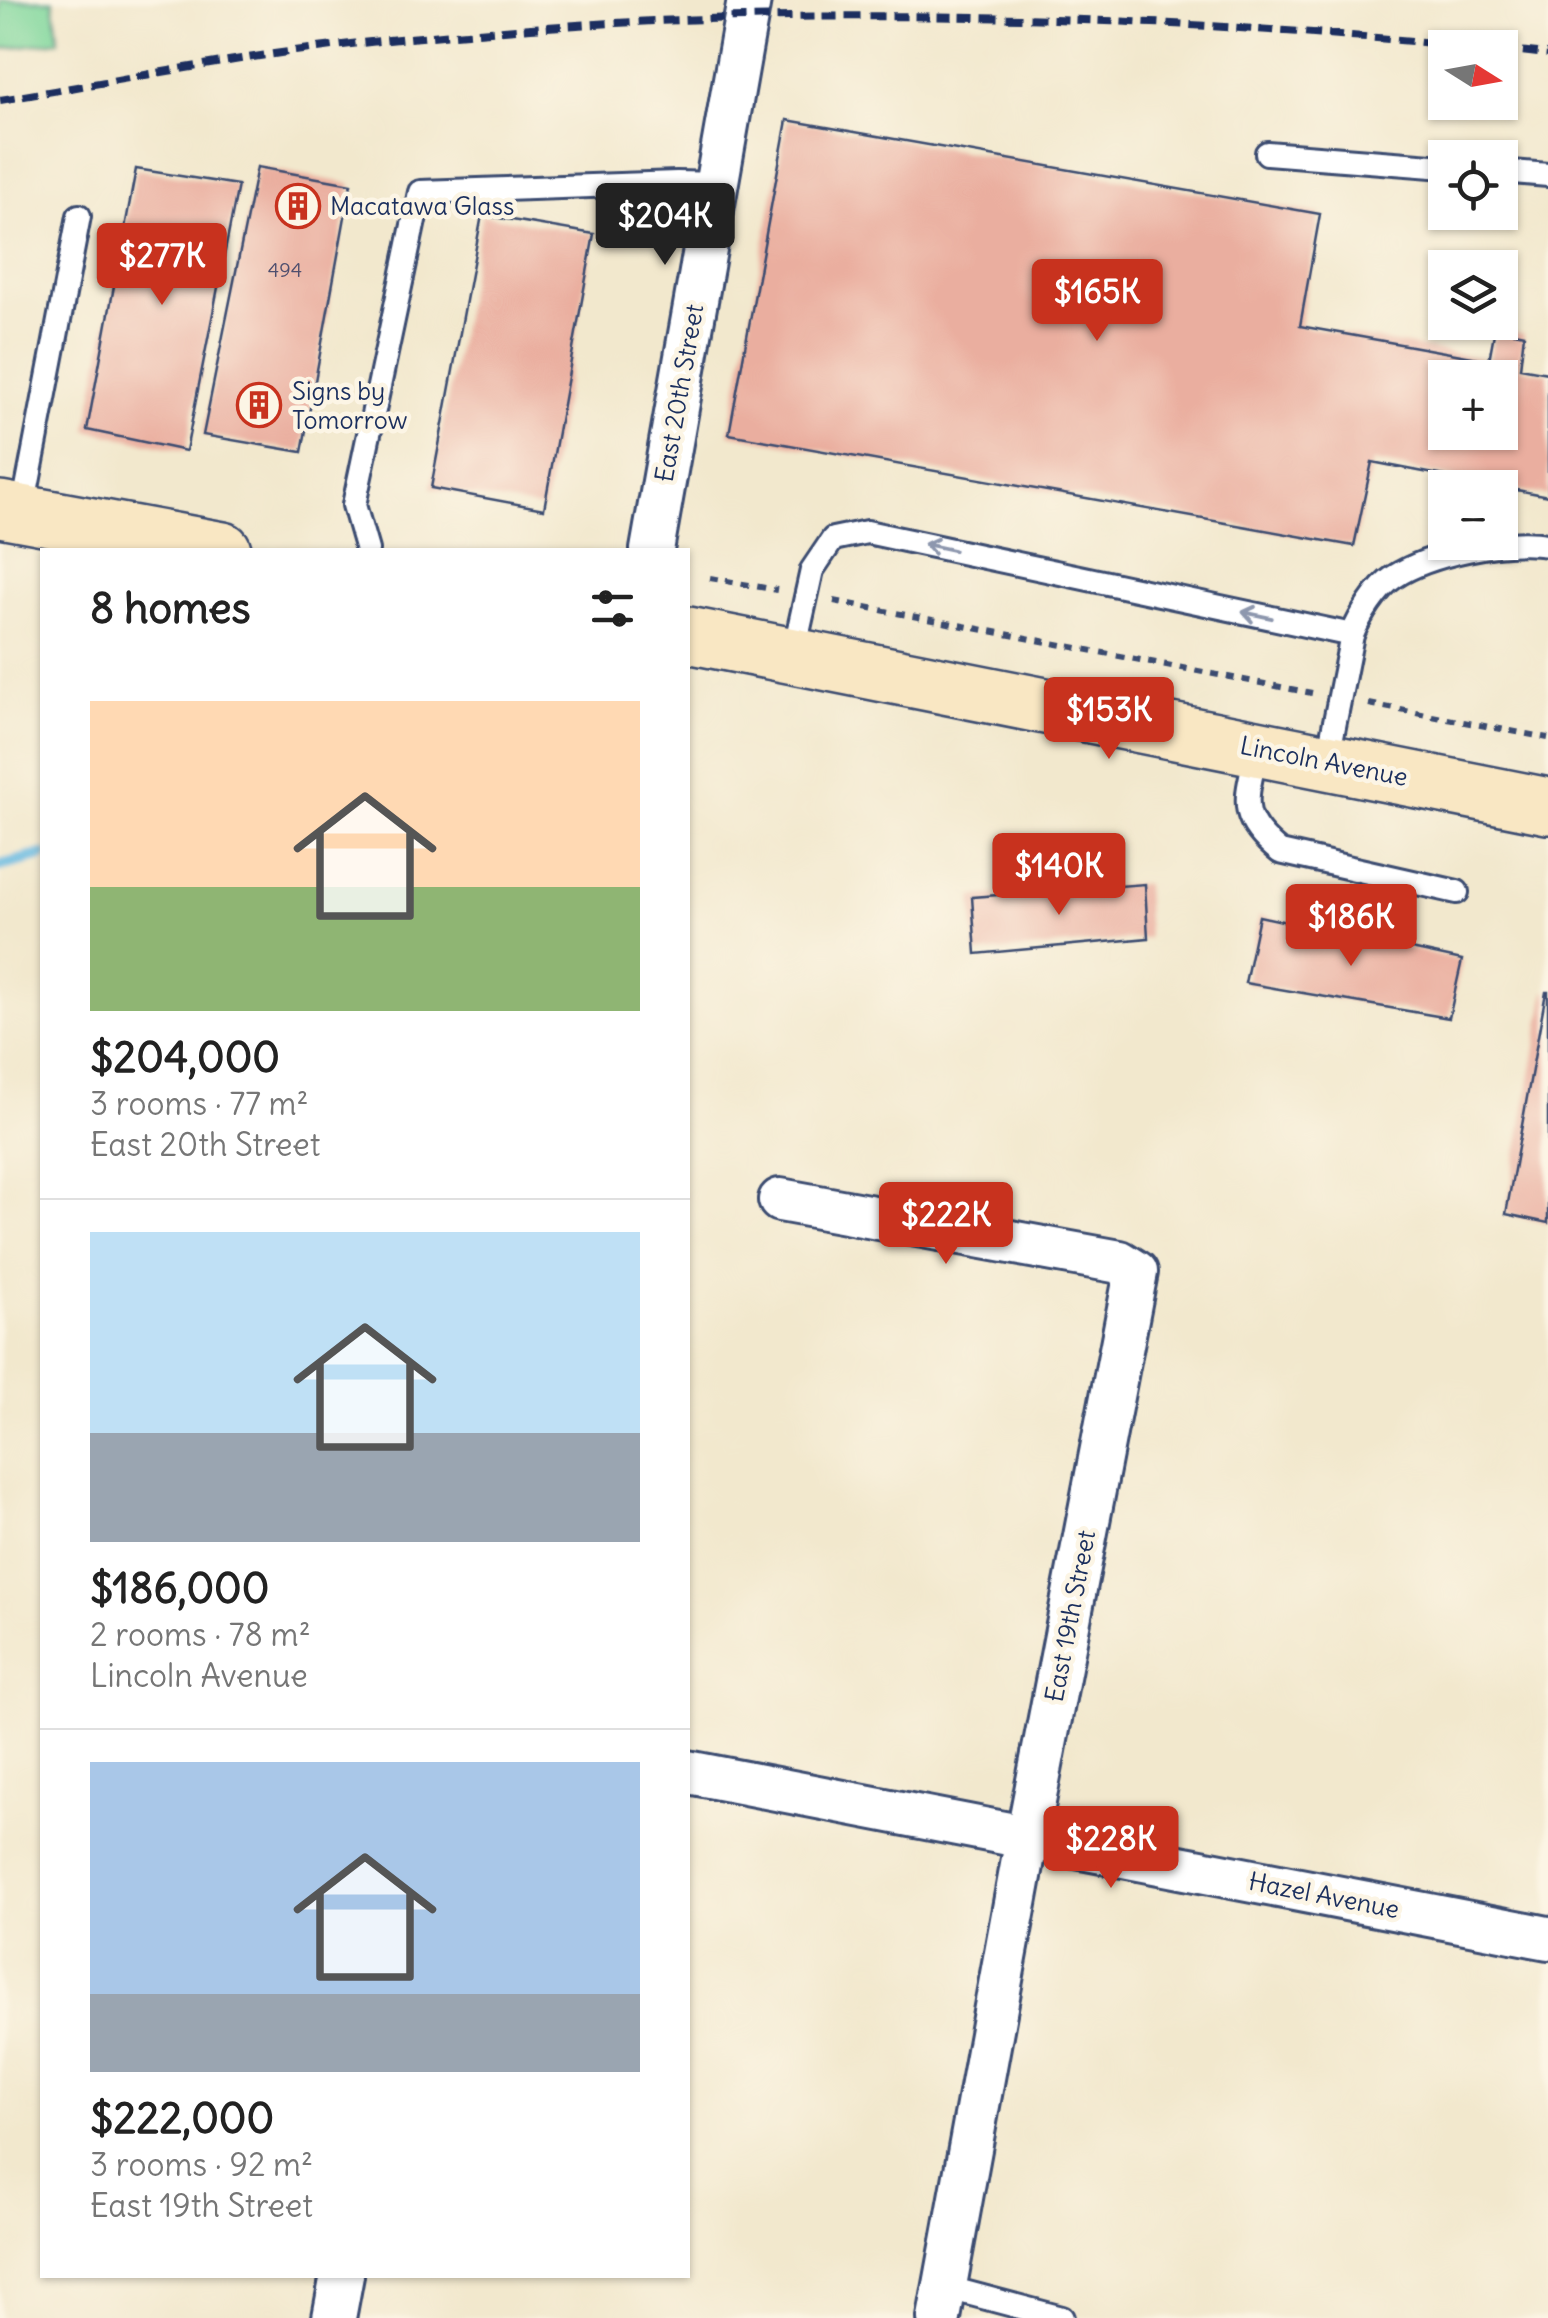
<!DOCTYPE html>
<html lang="en">
<head>
<meta charset="utf-8">
<style>
	:root { --surface:#fff; --page:#f2f2f2; --text:#222; --muted:#767676; --line:#e0e0e0; --accent:#c8321e }
	body { margin:0; font-family:Delius,sans-serif; background:var(--page); color:var(--text); height:100vh; display:flex; flex-direction:column; font-size:38px; white-space:nowrap }
	* { box-sizing:border-box; margin:0 }
	p { font-size:32px; color:var(--muted) }
	.icon { flex:none; width:55px; height:55px; fill:none; stroke:currentColor; stroke-width:2; stroke-linecap:round; stroke-linejoin:round }
	.map { position:relative; flex:1; overflow:hidden }
	.panel { position:absolute; left:40px; top:548px; width:650px; height:1730px; display:flex; flex-direction:column; background:var(--surface); border-radius:0px; box-shadow:0 2px 8px #0004 }
	.panel>* { flex:none }
	.needle { width:65px; rotate:101deg }
	.fabs { position:absolute; left:1428px; top:30px; display:grid; gap:20px }
	.fabs a { display:grid; place-items:center; width:90px; height:90px; border-radius:0px; background:var(--surface); box-shadow:0 2px 8px #0004; font-size:50px }
	.price { position:absolute; translate:-50% -85px; padding:0 22px; border-radius:10px; background:var(--accent); color:#fff; font-size:32px; line-height:65px; filter:drop-shadow(0 2px 5px #0008) }
	.price::after { content:''; position:absolute; left:50%; top:60px; width:30px; height:22px; margin-left:-15px; background:inherit; clip-path:polygon(0 0,100% 0,50% 100%) }
	.price.selected { background:#222; color:#fff }
	ul { padding:0; list-style:none }
	li { display:grid; align-content:center; gap:20px; height:530px; padding:0 50px }
	li+li { border-top:2px solid var(--line) }
	li span { display:grid; place-items:center; height:310px; border-radius:0px; color:#555 }
	li>.icon { margin-inline-start:auto }
	span .icon { width:180px; height:180px; fill:#fffc; stroke-width:1 }
	li b { font-size:42px }
	h2 { display:flex; justify-content:space-between; align-items:center; height:120px; padding:0 50px; font-size:42px }
	.map>svg:first-child { display:block }
	.green { fill:#80d79c; stroke:#4e837d; stroke-width:2.5 }
	.lines { fill:none; stroke-linecap:round; stroke-linejoin:round }
	.stream { stroke:#66b9e1; stroke-width:12 }
	.building { fill:#eaae9f; fill-rule:evenodd }
	.lane-casing { stroke:#3b4b6f; stroke-width:28 }
	.street-casing { stroke:#3b4b6f; stroke-width:48 }
	.secondary-casing { stroke:#3b4b6f; stroke-width:60 }
	.path { stroke:#3b4b6f; stroke-width:6; stroke-dasharray:8 8; stroke-linecap:butt }
	.lane { stroke:#fff; stroke-width:22 }
	.street { stroke:#fff; stroke-width:42 }
	.secondary { stroke:#f9e7c3; stroke-width:55 }
	.rail { stroke:#1b2f5e; stroke-width:8; stroke-dasharray:15 8; stroke-linecap:butt }
	.oneway { stroke:#8d97ae }
	.labels { text-anchor:middle; dominant-baseline:central; stroke-width:9; stroke-linejoin:round; paint-order:stroke }
	.number-label { font-size:20px; fill:#4f4f6e }
	.poi-label { font-size:25px; fill:#1b2f5e; stroke:#fcf5e5; text-anchor:start }
	.street-label { font-size:25px; fill:#1b2f5e; stroke:#fcf5e5 }
</style>
</head>
<body>
<div class="map">
<svg width="1548" height="2318" viewBox="0 0 1548 2318">
	<rect width="100%" height="100%" fill="#fcf5e5"/>
	<filter id="ink" filterUnits="userSpaceOnUse"><feTurbulence type="fractalNoise" baseFrequency=".01" numOctaves="2"/><feDisplacementMap in="SourceGraphic" scale="20" xChannelSelector="R" yChannelSelector="G"/><feConvolveMatrix kernelMatrix="1 2 1 2 8 2 1 2 1" color-interpolation-filters="sRGB"/></filter>
	<filter id="wash" filterUnits="userSpaceOnUse"><feTurbulence type="fractalNoise" baseFrequency=".0048" numOctaves="4" result="noise"/><feDisplacementMap in="SourceGraphic" scale="40" xChannelSelector="R" yChannelSelector="G"/><feGaussianBlur stdDeviation="2.25" result="paint"/><feColorMatrix in="noise" values="0 0 0 0 0 0 0 0 0 0 0 0 0 0 0 0 0 1.4 0 .05"/><feComposite in="paint" operator="in"/></filter>
	<g filter="url(#wash)">
		<rect width="100%" height="100%" fill="#f2e8cd"/>
		<!-- green -->
		<path class="green" d="M0,0H53L59,41L0,49Z"/>
		<g class="lines">
			<!-- stream -->
			<path class="stream" d="M0,866L42,855"/>
		</g>
		<g id="blocks">
			<!-- building -->
			<g class="building">
				<path d="M787,120L1320,214L1300,326L1489,360L1495,328L1524,334L1520,368L1548,373V496L1372,462L1354,546L729,434ZM1445,378H1500V432H1445Z"/>
				<path d="M257,167L351,184L302,452L203,435Z"/>
				<path d="M136,169L238,185L186,451L87,430Z"/>
				<path d="M482,215L594,234L544,509L431,488Z"/>
				<path d="M1145,884L1148,938L976,954L972,897Z"/>
				<path d="M1259,916L1462,960L1449,1018L1245,983Z"/>
				<path d="M1546,992H1548V1223L1506,1214Z"/>
			</g>
		</g>
	</g>
	<g filter="url(#ink)">
		<use href="#blocks" fill-opacity="0" stroke="#3b4b6f" stroke-width="2.5"/>
		<g class="lines">
			<defs>
				<g id="lane">
					<path d="M1267,153L1445,167"/>
					<path d="M1500,171L1548,175"/>
					<path d="M22,514L79,216"/>
					<path d="M367,550L354,505L420,192L677,183L717,184"/>
					<path d="M793,656L812,570L833,539L867,532L1352,635"/>
					<path d="M1257,748C1247,799 1235,816 1280,852L1457,892"/>
					<path d="M1327,762L1352,635C1360,616 1376,589 1394,577C1429,554 1506,538 1548,545"/>
					<path d="M945,2287L1062,2318"/>
				</g>
				<g id="street">
					<path d="M652,550L749,0"/>
					<path d="M780,1200L1120,1262L1136,1272L1027,1838L939,2318"/>
					<path d="M688,1772L1548,1938"/>
					<path d="M334,2318L342,2275"/>
				</g>
				<g id="secondary">
					<path d="M0,509L223,550"/>
					<path d="M688,635L1548,806"/>
				</g>
			</defs>
			<!-- lane casing -->
			<use href="#lane" class="lane-casing"/>
			<!-- street casing -->
			<use href="#street" class="street-casing"/>
			<!-- secondary casing -->
			<use href="#secondary" class="secondary-casing"/>
			<!-- path -->
			<g class="path">
				<path d="M710,578L777,590"/>
				<path d="M834,601L1312,693"/>
				<path d="M1369,704L1548,738"/>
			</g>
			<!-- lane -->
			<use href="#lane" class="lane"/>
			<!-- street -->
			<use href="#street" class="street"/>
			<!-- secondary -->
			<use href="#secondary" class="secondary"/>
			<!-- rail -->
			<g class="rail">
				<path d="M1500,49L1548,54"/>
				<path d="M0,100C117,81 234,57 351,44C728,3 1107,10 1484,48"/>
			</g>
		</g>
		<!-- one-way arrows -->
		<defs><path id="oneway-shaft" d="M-6 0H5M1.5-3L5.5 0L1.5 3" fill="none" stroke-width="1.6" stroke-linecap="round" stroke-linejoin="round" transform="scale(2.5)"/></defs>
		<g class="oneway">
			<use href="#oneway-shaft" transform="translate(939 547) rotate(-168)"/>
			<use href="#oneway-shaft" transform="translate(1257 615) rotate(-168)"/>
		</g>
	</g>
	<!-- icons -->
	<defs>
		<symbol id="building-ring" viewBox="-11 -11 22 22"><circle r="9.5" fill="#fcf5e5" stroke="#c8321e" stroke-width="1.5"/><path d="M-4-6H4V6H1V3H-1V6H-4ZM-2.5-4.3h1.7v1.8h-1.7ZM.8-4.3h1.7v1.8H.8ZM-2.5-1h1.7V.8h-1.7ZM.8-1h1.7V.8H.8Z" fill="#c8321e"/></symbol>
	</defs>
	<g fill-rule="evenodd">
		<use href="#building-ring" x="273" y="181" width="50" height="50"/>
		<use href="#building-ring" x="234" y="380" width="50" height="50"/>
	</g>
	<g class="labels">
		<!-- number labels -->
		<g class="number-label">
			<text x="285" y="269">494</text>
		</g>
		<!-- poi labels -->
		<g class="poi-label">
			<text x="330" y="206">Macatawa Glass</text>
			<text x="292" y="391">Signs by<tspan x="292" dy="29">Tomorrow</tspan></text>
		</g>
		<!-- street labels -->
		<g class="street-label">
			<text transform="translate(679 393) rotate(-80)">East 20th Street</text>
			<text transform="translate(1324 761) rotate(11)">Lincoln Avenue</text>
			<text transform="translate(1070 1616) rotate(-79)">East 19th Street</text>
			<text transform="translate(1324 1895) rotate(11)">Hazel Avenue</text>
		</g>
	</g>
</svg>
<div class="fabs">
<a><svg class="needle" viewBox="-14 -14 28 28"><path d="M0-13l5 13h-10z" fill="#e53935"/><path d="M0 13l5-13h-10z" fill="#767676"/></svg></a>
<a><svg class="icon" aria-label="locate" viewBox="0 0 24 24"><circle cx="12" cy="12" r="6"/><path d="M12 2v4M12 18v4M2 12h4M18 12h4"/></svg></a>
<a><svg class="icon" aria-label="layers" viewBox="0 0 24 24"><path d="M12 4l9 5-9 5-9-5zM3 14l9 5 9-5"/></svg></a>
<a>+</a>
<a>−</a>
</div>
<b class="price selected" style="left:665px;top:268px">$204K</b>
<b class="price" style="left:162px;top:308px">$277K</b>
<b class="price" style="left:1097px;top:344px">$165K</b>
<b class="price" style="left:1109px;top:762px">$153K</b>
<b class="price" style="left:1059px;top:918px">$140K</b>
<b class="price" style="left:1351px;top:969px">$186K</b>
<b class="price" style="left:946px;top:1267px">$222K</b>
<b class="price" style="left:1111px;top:1891px">$228K</b>
<section class="panel">
<h2>8 homes<svg class="icon" aria-label="filters" viewBox="0 0 24 24"><path d="M4 7h16M4 17h16"/><circle cx="9" cy="7" r="2"/><circle cx="15" cy="17" r="2"/></svg></h2>
<ul>
<li><span style="background:linear-gradient(#ffd9b3 60%,#8fb573 0)"><svg class="icon" aria-label="home" viewBox="0 0 24 24"><path d="M3 11l9-7 9 7M6 9v11h12V9"/></svg></span><div><b>$204,000</b><p>3 rooms · 77 m²</p><p>East 20th Street</p></div></li>
<li><span style="background:linear-gradient(#bfe0f5 65%,#9aa5b1 0)"><svg class="icon" aria-label="home" viewBox="0 0 24 24"><path d="M3 11l9-7 9 7M6 9v11h12V9"/></svg></span><div><b>$186,000</b><p>2 rooms · 78 m²</p><p>Lincoln Avenue</p></div></li>
<li><span style="background:linear-gradient(#a9c7e8 75%,#9aa5b1 0)"><svg class="icon" aria-label="home" viewBox="0 0 24 24"><path d="M3 11l9-7 9 7M6 9v11h12V9"/></svg></span><div><b>$222,000</b><p>3 rooms · 92 m²</p><p>East 19th Street</p></div></li>
</ul>
</section>
</div>
</body>
</html>
